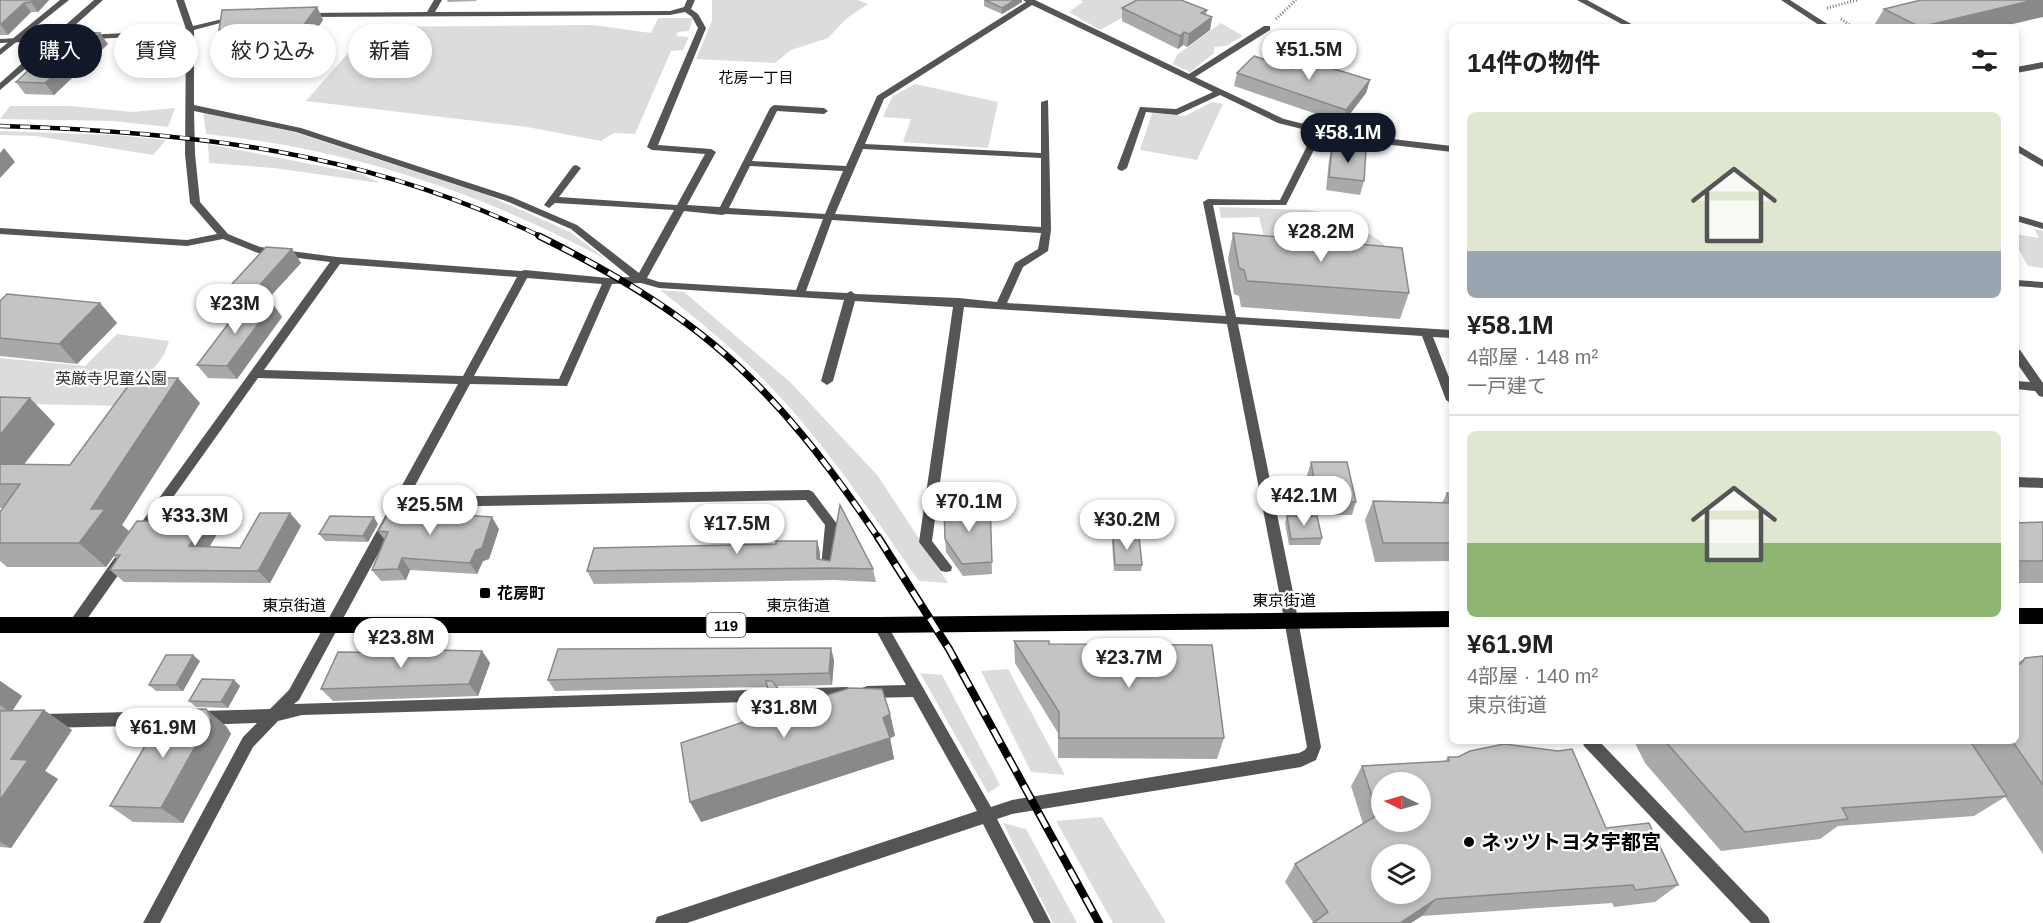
<!DOCTYPE html>
<html lang="ja">
<head>
<meta charset="utf-8">
<style>
	:root { --surface:#fff; --page:#f2f2f2; --text:#202124; --muted:#757577; --line:#e0e0e0; --accent:#111827 }
	body { margin:0; font-family:Arial,"Noto Sans JP",sans-serif; background:var(--page); color:var(--text); height:100vh; display:flex; flex-direction:column; font-size:22px; white-space:nowrap }
	* { box-sizing:border-box; margin:0 }
	p { font-size:20px; color:var(--muted) }
	.icon { flex:none; width:33px; height:33px; fill:none; stroke:currentColor; stroke-width:2; stroke-linecap:round; stroke-linejoin:round }
	.map { position:relative; flex:1; overflow:hidden }
	.panel { position:absolute; left:1449px; top:24px; width:570px; height:720px; display:flex; flex-direction:column; background:var(--surface); border-radius:9px; box-shadow:0 3px 9px #0003 }
	.panel>* { flex:none }
	.hud { position:absolute; left:18px; top:24px; width:570px; height:54px; display:flex; gap:12px }
	.needle { width:39px; rotate:275deg }
	.tools { position:absolute; left:1371px; top:772px; display:grid; gap:12px }
	.tools a { display:grid; place-items:center; width:60px; height:60px; border-radius:50%; background:var(--surface); box-shadow:0 3px 9px #0003; font-size:30px }
	.price { position:absolute; translate:-50% -51px; padding:0 14px; border-radius:21px; background:#fff; color:#222; font-size:20px; line-height:39px; filter:drop-shadow(0 2px 3px #0008) }
	.price::after { content:''; position:absolute; left:50%; top:36px; width:18px; height:14px; margin-left:-9px; background:inherit; clip-path:polygon(0 0,100% 0,50% 100%) }
	.price.selected { background:var(--accent); color:#fff }
	ul { padding:0; list-style:none }
	li { display:grid; align-content:center; gap:12px; height:318px; padding:0 18px }
	li+li { border-top:2px solid var(--line) }
	li span { display:grid; place-items:center; height:186px; border-radius:9px; color:#555 }
	li>.icon { margin-inline-start:auto }
	span .icon { width:108px; height:108px; fill:#fffc; stroke-width:1 }
	li b { font-size:26px }
	h2 { display:flex; justify-content:space-between; align-items:center; height:72px; padding:0 18px; font-size:26px }
	.tag { padding:0 21px; border-radius:27px; background:var(--surface); box-shadow:0 3px 9px #0003; font-size:21px; line-height:54px }
	.tag.selected { background:var(--accent); color:#fff }
	.map>svg:first-child { display:block }
	.green { fill:#dcdcdc }
	.lines { fill:none; stroke-linecap:round; stroke-linejoin:round }
	.path { stroke:#777; stroke-width:3; stroke-dasharray:1 2; stroke-linecap:butt }
	.minor { fill:#555; fill-rule:evenodd }
	.tertiary { fill:#555; fill-rule:evenodd }
	.trunk { fill:#000; fill-rule:evenodd }
	.rail-far2-casing { stroke:#000; stroke-width:4.5 }
	.rail-far1-casing { stroke:#000; stroke-width:7 }
	.rail-casing { stroke:#000; stroke-width:8 }
	.rail-far2 { stroke:#fff; stroke-width:3; stroke-dasharray:10; stroke-linecap:butt }
	.rail-far1 { stroke:#fff; stroke-width:4.5; stroke-dasharray:13; stroke-linecap:butt }
	.rail { stroke:#fff; stroke-width:5; stroke-dasharray:16; stroke-linecap:butt }
	.wall { fill:#a9a9a9 }
	.shaded-wall { fill:#898989 }
	.building { fill:#c4c4c4; stroke:#898989; stroke-width:1.5; fill-rule:evenodd }
	.poi-dot { fill:#000; stroke:#fff; stroke-width:2 }
	.labels { text-anchor:middle; dominant-baseline:central; stroke-width:4.5; stroke-linejoin:round; paint-order:stroke }
	.far-neighbourhood-label { font-size:15px; fill:#000; stroke:#fff }
	.shield { fill:#fff; stroke:#4c4c4c; stroke-width:1.5 }
	.shield-label { font-size:15px; font-weight:bold; fill:#000 }
	.park-label { font-size:16px; fill:#333; stroke:#fff }
	.poi-label { font-size:16px; font-weight:bold; fill:#000; stroke:#fff; text-anchor:start }
	.street-label { font-size:16px; fill:#000; stroke:#fff }
	.near-poi-label { font-size:20px; font-weight:bold; fill:#000; stroke:#fff; text-anchor:start }
</style>
</head>
<body>
<div class="map">
<svg width="2043" height="923" viewBox="0 0 2043 923">
	<rect width="100%" height="100%" fill="#fff"/>
	<!-- green -->
	<g class="green">
		<path d="M712,0H858L868,4L847,18L828,38L791,50L775,63L696,59L712,21Z"/>
		<path d="M1081,0H1149L1152,1L1100,30L1069,12L1083,2Z"/>
		<path d="M658,18H693L689,31L678,32L676,36L689,37L683,50L671,51L635,134L614,133L601,141L527,127L306,101L371,27L593,25L651,33Z"/>
		<path d="M1221,23L1243,36L1226,46L1214,47V53L1190,72L1173,64L1177,55Z"/>
		<path d="M915,84L998,102L988,148L903,142L911,119L883,117L892,97Z"/>
		<path d="M1212,102L1223,104L1197,160L1140,150L1152,113L1185,116Z"/>
		<path d="M10,106H70L133,112L175,108L168,127L113,121L0,119Z"/>
		<path d="M203,112L294,132L487,195L570,232L607,260C480,192 350,149 206,134Z"/>
		<path d="M0,131L116,135L166,140L153,155L36,136L0,135Z"/>
		<path d="M208,144L362,174L380,183L274,168L209,163Z"/>
		<path d="M1219,207L1309,210L1348,220L1383,243L1396,269L1269,256L1259,217L1221,218Z"/>
		<path d="M2034,229L2043,231V268L2028,266L2016,245V234L2039,238Z"/>
		<path d="M660,290L684,292L790,382L878,476L948,583L919,581C876,520 833,455 782,399C746,359 702,323 660,290Z"/>
		<path d="M117,334L169,341L164,355L125,406L27,404L0,417V358L85,366Z"/>
		<path d="M1008,669L1065,775L1031,772L981,671Z"/>
		<path d="M920,673L942,675L1000,785L988,793Z"/>
		<path d="M1102,817L1166,923H1113L1056,821Z"/>
		<path d="M1003,823L1026,829L1077,923H1053Z"/>
	</g>
	<g class="lines">
		<!-- path -->
		<g class="path">
			<path d="M1827,8L1857,0"/>
			<path d="M1276,19L1296,0"/>
			<path d="M1841,19L1853,27"/>
		</g>
		<!-- minor -->
		<g class="minor">
			<path d="M60,0H69L0,55V49Z"/>
			<path d="M176,0H184L193,26L235,16L239,18L194,30V105L301,128L512,197L577,225L639,273L674,210L555,203L549,208L544,205L573,166L576,165L581,168L559,197L677,205L705,154L652,150L647,147L698,28L692,17L685,12L670,15L306,17H303V13L427,12L434,0H442L435,12L670,11L684,7L687,0H695L691,9L698,14L706,28L658,145L711,149L716,152L687,205L720,207L770,108L774,105L824,108L828,111L824,114L777,111L752,161L846,166L877,96L1026,2L1023,0H1035L1189,74L1264,26H1270V30L1195,77L1284,119L1341,133L1452,146V152L1341,139L1322,134L1286,205H1213L1236,317L1452,330V338L1433,337L1452,385V404L1446,400L1422,336L1238,324L1293,592L1321,747L1316,760L1301,767L1012,814L997,819L1051,923H1034L983,824L687,923H655L657,917L663,915L977,811L913,697L867,698L862,696L860,692L862,688L867,686L906,685L873,625L875,621L880,619L885,621L991,807L1012,800L1299,753L1305,750L1307,747L1279,592L1227,324L964,307L932,541L952,567L951,571L946,572L941,571L919,542L953,307L855,301L833,381L827,385L821,381L844,300L659,288L641,283L612,284L567,386L470,384L299,700L294,704L847,687L852,689L854,693L852,697L847,699L302,715L278,721L253,747L160,923H143L243,737L257,723L199,725L194,723L192,718L194,713L199,711L270,709L289,690L458,384L258,378L144,538H136L134,534L136,530L330,262L258,253L223,239L187,246L0,234V228L187,240L217,234L190,203L185,154L186,29ZM1032,5L1213,92L1176,109L1140,107L1117,168L1119,170L1122,171L1127,168L1146,112L1177,115L1220,95L1278,123L1314,132L1280,200L1208,199L1203,202L1226,316L1007,303L1023,267L1048,251L1051,230L1048,100L1041,102V153L865,144L884,99ZM194,111L296,132L506,201L571,229L630,277L608,278L525,270L521,271L337,257L260,247L228,234L200,202L195,154ZM863,149L1041,158V227L835,214ZM750,166L843,171L825,214L729,208ZM684,211L722,215L726,214L823,219L796,290L659,282L647,278ZM832,220L1041,233L1038,249L1015,263L997,302L959,298L855,294L851,291L847,293L806,291ZM340,264L517,277L463,376L264,370ZM527,278L602,284L559,379L474,376Z"/>
			<path d="M1577,0H1587L1637,27H1627Z"/>
			<path d="M2043,62V68L2016,73V67Z"/>
			<path d="M2016,215L2043,223V229L2016,221Z"/>
			<path d="M2016,280L2043,282V288L2016,286Z"/>
			<path d="M2016,349L2020,350L2043,383V397L2039,396L2035,391L2016,389V381L2030,382L2016,362Z"/>
			<path d="M2016,477L2043,478V488L2016,487Z"/>
			<path d="M809,490L813,492L837,524L833,567L832,571L827,572L822,571L821,567L825,525L806,500L421,507L417,505L415,502L417,499L421,497Z"/>
			<path d="M121,555L126,556L127,560L126,564L80,629L75,631L70,629L68,625L70,621L116,556Z"/>
			<path d="M176,711L181,713L183,718L181,723L176,725L43,728L38,726L36,721L38,716L43,714Z"/>
			<path d="M1582,741H1599L1768,917L1770,923H1751L1584,746Z"/>
		</g>
		<!-- tertiary -->
		<g class="tertiary">
			<path d="M94,0H103L63,36L169,31L190,27L194,29L169,35L58,41L0,90V83L47,41L0,43V39L53,36Z"/>
			<path d="M1781,0H1790L1832,27H1822Z"/>
			<path d="M2016,144L2043,160V167L2016,151Z"/>
		</g>
		<!-- trunk -->
		<g class="trunk">
			<rect x="2016" y="608" width="27" height="16"/>
			<path d="M1452,611V627L880,633H0V617H880Z"/>
		</g>
		<defs>
			<path id="rail-far2" d="M0,126C194,132 364,151 542,237"/>
			<path id="rail-far1" d="M539,236C600,266 660,300 713,344C778,398 832,469 879,539"/>
			<path id="rail" d="M878,537L949,649L1099,923"/>
		</defs>
		<!-- rail-far2 casing -->
		<use href="#rail-far2" class="rail-far2-casing"/>
		<!-- rail-far1 casing -->
		<use href="#rail-far1" class="rail-far1-casing"/>
		<!-- rail casing -->
		<use href="#rail" class="rail-casing"/>
		<!-- rail-far2 -->
		<use href="#rail-far2" class="rail-far2"/>
		<!-- rail-far1 -->
		<use href="#rail-far1" class="rail-far1"/>
		<!-- rail -->
		<use href="#rail" class="rail"/>
	</g>
	<!-- wall -->
	<g class="wall">
		<path d="M0,0H49L38,12H31L8,35H0Z"/>
		<path d="M447,0H477L476,1L448,2Z"/>
		<path d="M984,0L1022,2L1002,14L984,6Z"/>
		<path d="M317,7L323,20L307,43L268,44L265,40L227,43L219,30Z"/>
		<path d="M1122,8L1207,10L1206,15L1212,17L1210,30L1187,47L1183,45L1178,49L1122,21Z"/>
		<path d="M1884,9L2000,27H1873Z"/>
		<path d="M108,44L54,95L25,94L16,82Z"/>
		<path d="M1292,69L1370,80L1366,93L1343,123L1234,86L1237,73Z"/>
		<path d="M1332,147L1364,181L1360,195L1326,190L1329,160Z"/>
		<path d="M1233,233L1409,293L1400,319L1241,307L1239,296L1234,294L1228,259Z"/>
		<path d="M292,249L301,263L264,303L273,304L282,317L237,379L208,378L197,365L239,309L232,308L222,295Z"/>
		<path d="M0,301L100,303L117,323L77,364L0,356Z"/>
		<path d="M0,397L55,424L24,464L70,465L200,403L122,525L129,532L217,534L209,547L240,548L290,513L301,526L270,583L124,582L110,570L117,559L114,556L106,567H7L0,561V512L3,508H0Z"/>
		<path d="M1311,462L1356,502L1352,515H1314L1307,475Z"/>
		<path d="M1447,493H1452V561L1375,562L1365,520L1373,501L1442,503Z"/>
		<path d="M990,505L992,574L963,576L946,552L945,539Z"/>
		<path d="M441,509L439,514L499,529L489,559L483,561L477,574L410,570L406,580L381,581L372,570L384,539L378,531L397,513Z"/>
		<path d="M1287,516L1322,538L1320,545H1289L1285,523Z"/>
		<path d="M2043,522V583H2016V523Z"/>
		<path d="M378,524L368,542L325,541L319,534Z"/>
		<path d="M1113,536L1142,565L1141,571H1114L1112,542Z"/>
		<path d="M817,541L820,553V559L873,569L876,582L834,580L594,584L587,571L776,544Z"/>
		<path d="M1014,641L1049,644L1224,738L1217,759L1058,758V733L1015,663Z"/>
		<path d="M482,651L490,663L478,696L333,701L321,689L429,653Z"/>
		<path d="M2043,656V854L2005,797L1974,816L1838,826L1820,839L1721,851L1645,763L1634,741H2016V664L2025,658Z"/>
		<path d="M834,660L832,685L776,686L792,706L890,714L895,736L890,738L894,759L701,822L773,712L767,687L555,691L548,680Z"/>
		<path d="M200,661L183,691H156L149,685Z"/>
		<path d="M234,680L240,686L228,708L196,707L189,701Z"/>
		<path d="M0,681L22,696L12,711L44,710L72,730L45,771L58,779L11,848L0,847Z"/>
		<path d="M226,726L231,734L183,823L133,822L110,806Z"/>
		<path d="M1448,757L1606,828L1678,885L1655,902L1614,907L1612,903L1422,916L1313,922L1285,882L1295,864L1363,824L1351,786L1362,766L1445,761Z"/>
	</g>
	<!-- shaded-wall -->
	<g class="shaded-wall">
		<path d="M33,0H49L38,12L31,2Z"/>
		<path d="M1015,0H1022V2L1002,14V8Z"/>
		<path d="M2034,0H2043V17L2000,27H1920Z"/>
		<path d="M24,3L31,12L8,35L1,25Z"/>
		<path d="M317,7L323,20L307,43L300,30Z"/>
		<path d="M1212,17L1210,30L1187,47L1189,34Z"/>
		<path d="M1184,32L1183,45L1178,49L1180,36Z"/>
		<path d="M100,33L108,44L54,95L45,83Z"/>
		<path d="M1370,80L1366,93L1343,123L1346,110Z"/>
		<path d="M4,148L15,162L0,178V153Z"/>
		<path d="M292,249L301,263L257,311L248,298Z"/>
		<path d="M100,303L117,323L77,364L59,344Z"/>
		<path d="M273,304L282,317L237,379L227,366Z"/>
		<path d="M178,378L200,403L122,525L131,533L113,555L114,556L106,567L79,543L91,509Z"/>
		<path d="M30,398L55,424L9,484H0V435Z"/>
		<path d="M434,498L441,509L434,524L426,513Z"/>
		<path d="M290,513L301,526L270,583L258,571Z"/>
		<path d="M374,517L378,524L368,542L363,536Z"/>
		<path d="M492,517L499,529L489,559L483,561L477,574L470,563Z"/>
		<path d="M205,522L217,534L202,559L189,546Z"/>
		<path d="M817,541L820,553V568L817,559Z"/>
		<path d="M402,558L410,570L406,580L398,569Z"/>
		<path d="M831,648L834,660L832,685L829,673Z"/>
		<path d="M482,651L490,663L478,696L469,684Z"/>
		<path d="M193,655L200,661L183,691L176,685Z"/>
		<path d="M234,680L240,686L228,708L221,702Z"/>
		<path d="M0,681L22,696L11,713L0,705Z"/>
		<path d="M206,709L226,726L231,734L183,823L161,808Z"/>
		<path d="M44,710L72,730L45,771L58,779L11,848L0,842V800L11,759Z"/>
		<path d="M890,714L895,736L890,738L894,759L701,822L690,802Z"/>
		<path d="M1436,899L1422,916L1411,923H1400Z"/>
	</g>
	<!-- building -->
	<g class="building">
		<path d="M0,0H33L31,2L24,3L0,25Z"/>
		<path d="M985,0H1015L1002,8Z"/>
		<path d="M1137,0H1181L1207,10L1201,13L1212,17L1189,34L1184,32L1180,36L1122,8Z"/>
		<path d="M1921,0H2034L1920,27L1884,9Z"/>
		<path d="M317,7L300,30L260,31L264,26L219,30L222,10Z"/>
		<path d="M69,32L100,33L45,83L16,82Z"/>
		<path d="M1254,56L1292,69L1302,59L1370,80L1346,110L1237,73Z"/>
		<path d="M1332,147L1366,151L1364,181L1329,177Z"/>
		<path d="M1233,233L1402,248L1409,293L1247,281L1244,270L1239,268Z"/>
		<path d="M266,247L292,249L248,298L222,295Z"/>
		<path d="M7,294L100,303L59,344L0,338V301Z"/>
		<path d="M244,303L273,304L227,366L197,365Z"/>
		<path d="M134,378H178L91,509H105L79,543H0V512L20,484H0V464L70,465Z"/>
		<path d="M0,397L30,398L0,435Z"/>
		<path d="M1311,462H1347L1356,502H1318Z"/>
		<path d="M1447,493H1452V505V503H1450Z"/>
		<path d="M434,498L426,513L492,517L482,548L476,550L470,563L402,558L398,569L372,570L388,532L378,531L389,513H397L405,499Z"/>
		<path d="M1373,501L1452,503V543H1383Z"/>
		<path d="M840,505L873,569L831,568L587,571L594,548L776,544V541H817V559L830,561Z"/>
		<path d="M990,505L992,562L962,564L945,539L944,506Z"/>
		<path d="M260,513H290L258,571L110,570L120,555H113L137,521L205,522L189,546L240,548Z"/>
		<path d="M330,516L374,517L363,536L319,534Z"/>
		<path d="M1287,516H1317L1322,538L1291,539Z"/>
		<path d="M2043,522V561H2016V523Z"/>
		<path d="M1113,536H1139L1142,565H1115Z"/>
		<path d="M1014,641H1049V644L1212,645L1224,738H1059V712Z"/>
		<path d="M831,648L829,673L548,680L558,649Z"/>
		<path d="M430,650L482,651L469,684L321,689L338,652L429,653Z"/>
		<path d="M166,655H193L176,685H149Z"/>
		<path d="M2043,656V785L2012,741H2016V664H2021L2025,658Z"/>
		<path d="M202,679L234,680L221,702L189,701Z"/>
		<path d="M766,681H772L792,706L850,688L882,689L890,714L883,718L890,738L690,802L681,743L773,712Z"/>
		<path d="M206,709L211,718L161,808L110,806L166,710Z"/>
		<path d="M44,710L11,759L28,760L0,800V711Z"/>
		<path d="M1665,741H1970L2007,796L1842,808L1848,819L1745,832Z"/>
		<path d="M1504,744L1558,751L1572,749L1606,828L1649,823L1678,885L1635,890L1633,885L1436,899L1400,923H1313L1328,912L1295,864L1378,815L1362,766L1449,761L1448,757H1458L1470,751ZM1382,783H1420V822H1382ZM1382,855H1420V894H1382Z"/>
	</g>
	<!-- markers -->
	<g class="poi-dot">
		<rect x="479" y="587" width="12" height="12" rx="3"/>
		<circle cx="1469" cy="842" r="6"/>
	</g>
	<g class="labels">
		<!-- far-neighbourhood labels -->
		<g class="far-neighbourhood-label">
			<text x="756" y="77">花房一丁目</text>
		</g>
		<!-- shield labels -->
		<rect class="shield" x="706.5" y="613" width="39" height="24" rx="4.5"/>
		<g class="shield-label">
			<text x="726" y="625">119</text>
		</g>
		<!-- park labels -->
		<g class="park-label">
			<text x="111" y="378">英厳寺児童公園</text>
		</g>
		<!-- poi labels -->
		<g class="poi-label">
			<text x="497" y="593">花房町</text>
		</g>
		<!-- street labels -->
		<g class="street-label">
			<text x="1284" y="600">東京街道</text>
			<text x="294" y="605">東京街道</text>
			<text x="798" y="605">東京街道</text>
		</g>
		<!-- near-poi labels -->
		<g class="near-poi-label">
			<text x="1481" y="842">ネッツトヨタ宇都宮</text>
		</g>
	</g>
</svg>
<div class="tools">
<a><svg class="needle" viewBox="-14 -14 28 28"><path d="M0-13l5 13h-10z" fill="#e53935"/><path d="M0 13l5-13h-10z" fill="#757577"/></svg></a>
<a><svg class="icon" aria-label="layers" viewBox="0 0 24 24"><path d="M12 4l9 5-9 5-9-5zM3 14l9 5 9-5"/></svg></a>
</div>
<b class="price" style="left:1309px;top:81px">¥51.5M</b>
<b class="price selected" style="left:1348px;top:164px">¥58.1M</b>
<b class="price" style="left:1321px;top:263px">¥28.2M</b>
<b class="price" style="left:235px;top:335px">¥23M</b>
<b class="price" style="left:1304px;top:527px">¥42.1M</b>
<b class="price" style="left:969px;top:533px">¥70.1M</b>
<b class="price" style="left:430px;top:536px">¥25.5M</b>
<b class="price" style="left:195px;top:547px">¥33.3M</b>
<b class="price" style="left:1127px;top:551px">¥30.2M</b>
<b class="price" style="left:737px;top:555px">¥17.5M</b>
<b class="price" style="left:401px;top:669px">¥23.8M</b>
<b class="price" style="left:1129px;top:689px">¥23.7M</b>
<b class="price" style="left:784px;top:739px">¥31.8M</b>
<b class="price" style="left:163px;top:759px">¥61.9M</b>
<div class="hud">
<a class="tag selected">購入</a>
<a class="tag">賃貸</a>
<a class="tag">絞り込み</a>
<a class="tag">新着</a>
</div>
<section class="panel">
<h2>14件の物件<svg class="icon" aria-label="filters" viewBox="0 0 24 24"><path d="M4 7h16M4 17h16"/><circle cx="9" cy="7" r="2"/><circle cx="15" cy="17" r="2"/></svg></h2>
<ul>
<li><span style="background:linear-gradient(#dfe7d0 75%,#9aa5b1 0)"><svg class="icon" aria-label="home" viewBox="0 0 24 24"><path d="M3 11l9-7 9 7M6 9v11h12V9"/></svg></span><div><b>¥58.1M</b><p>4部屋 · 148 m²</p><p>一戸建て</p></div></li>
<li><span style="background:linear-gradient(#dfe7d0 60%,#8fb573 0)"><svg class="icon" aria-label="home" viewBox="0 0 24 24"><path d="M3 11l9-7 9 7M6 9v11h12V9"/></svg></span><div><b>¥61.9M</b><p>4部屋 · 140 m²</p><p>東京街道</p></div></li>
</ul>
</section>
</div>
</body>
</html>
